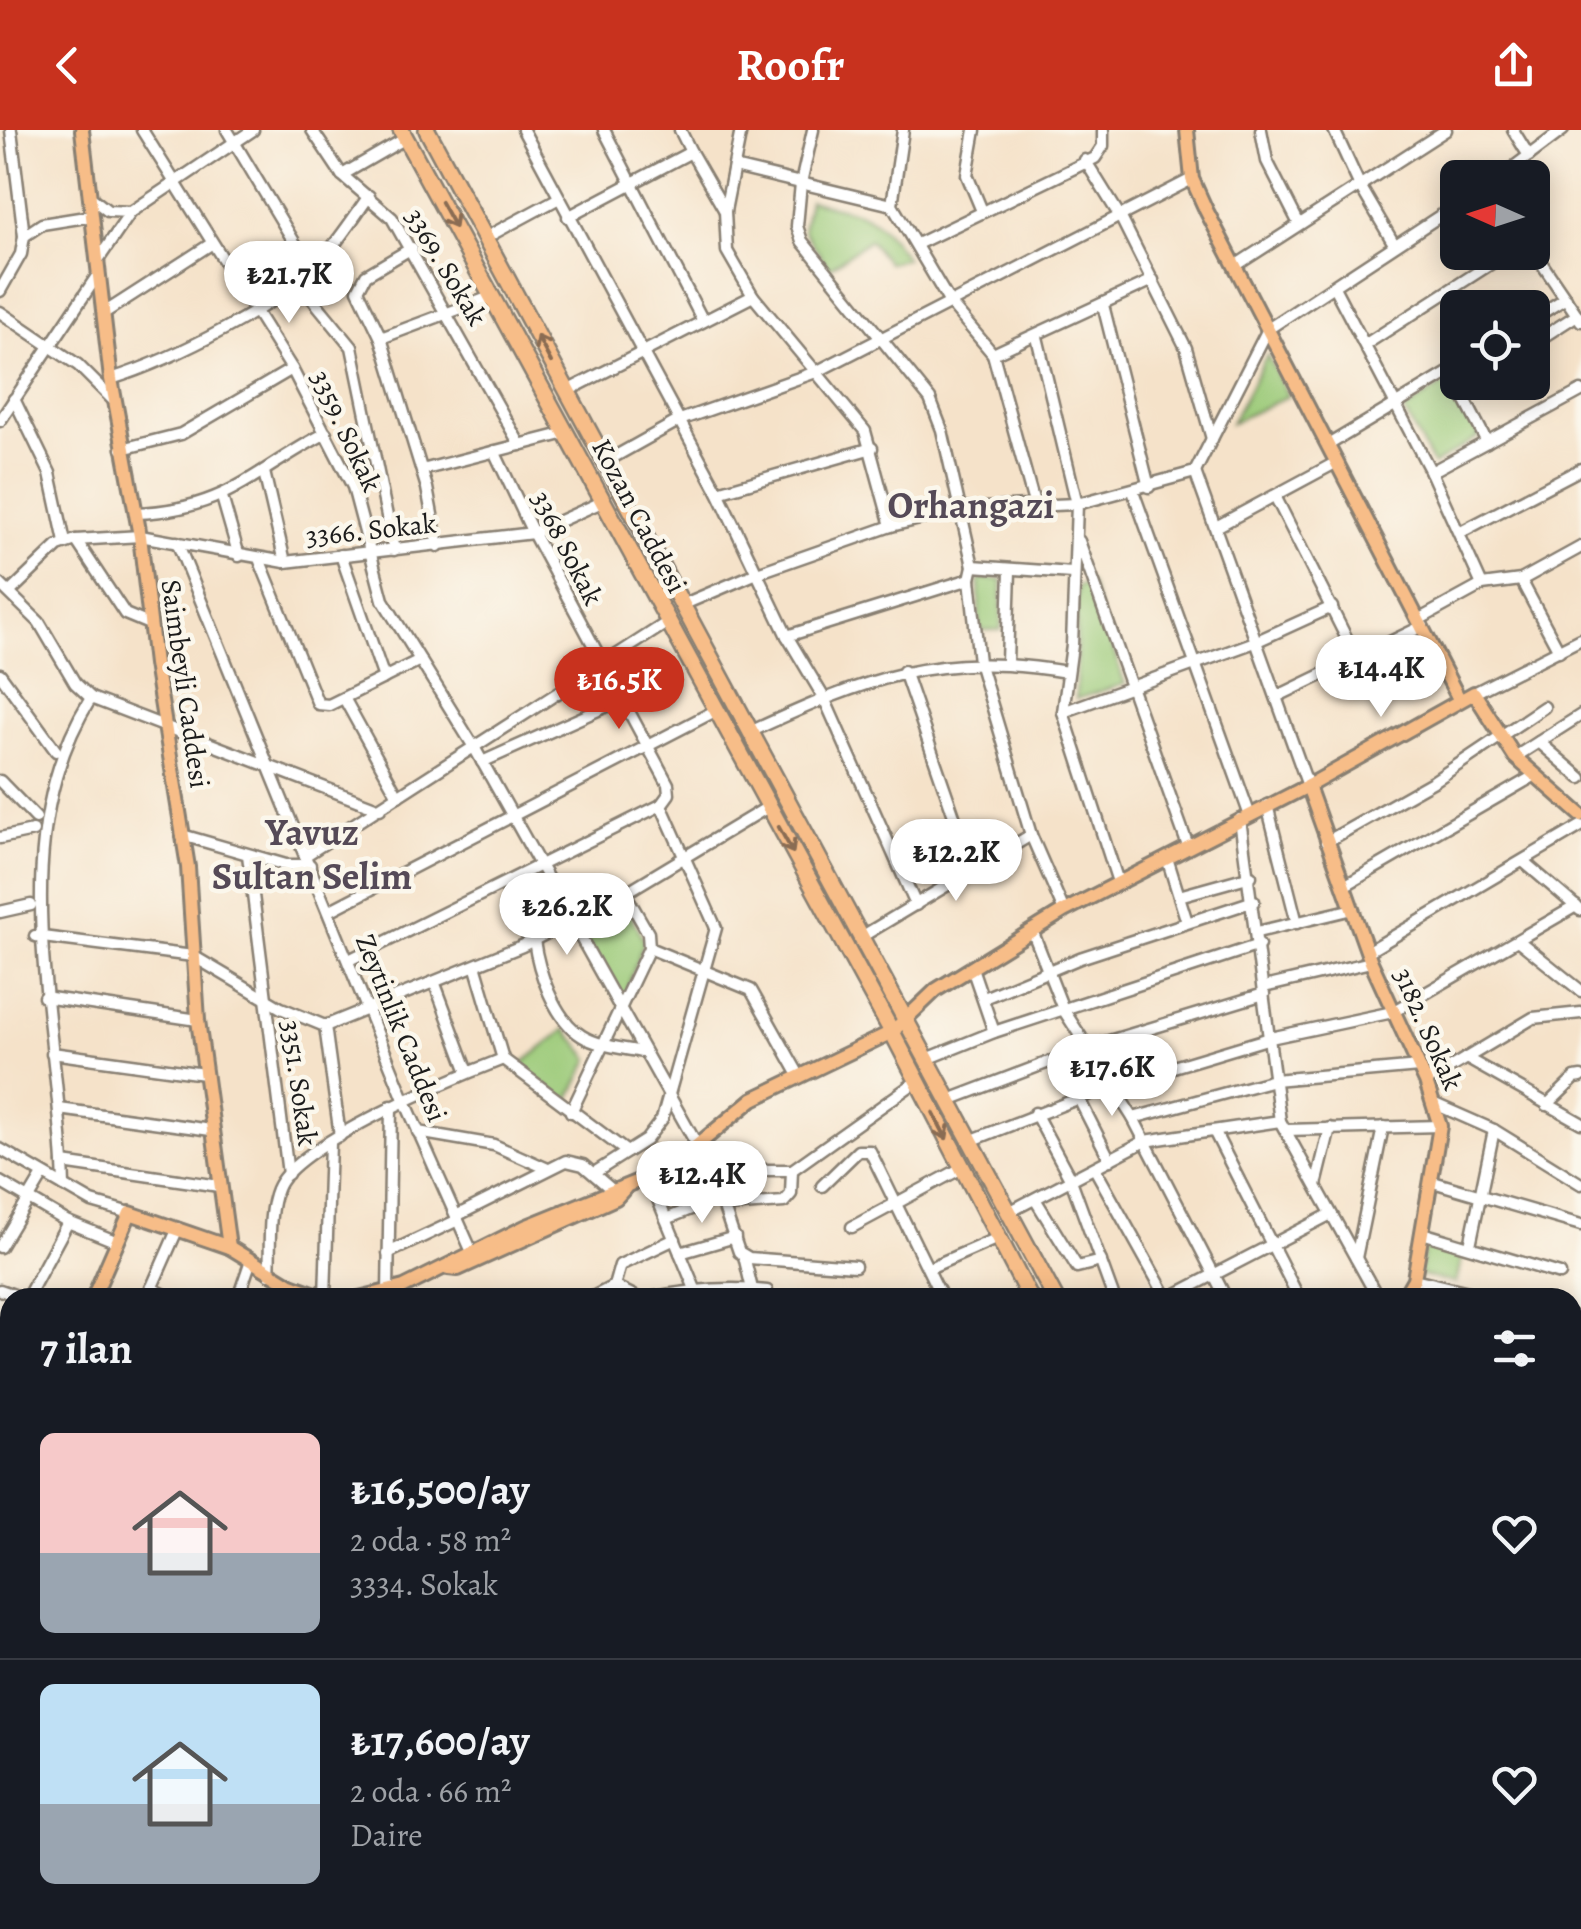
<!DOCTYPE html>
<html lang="tr">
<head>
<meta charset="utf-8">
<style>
	:root { --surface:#171b24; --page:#20242c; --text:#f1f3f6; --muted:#9ea1a6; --line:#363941; --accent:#c8321e }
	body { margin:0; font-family:Alegreya,serif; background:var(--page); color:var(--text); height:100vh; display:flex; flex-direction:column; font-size:38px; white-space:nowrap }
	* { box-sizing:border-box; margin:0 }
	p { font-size:32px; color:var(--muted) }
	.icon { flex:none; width:55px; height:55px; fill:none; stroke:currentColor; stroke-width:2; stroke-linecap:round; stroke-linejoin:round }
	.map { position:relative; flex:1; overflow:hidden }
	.panel { position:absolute; left:0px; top:1158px; width:1582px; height:642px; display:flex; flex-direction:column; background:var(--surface); border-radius:30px 30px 0 0; box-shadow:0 5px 25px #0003 }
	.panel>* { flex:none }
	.needle { width:65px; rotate:273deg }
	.buttons { position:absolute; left:1440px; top:30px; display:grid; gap:20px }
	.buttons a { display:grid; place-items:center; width:110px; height:110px; border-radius:15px; background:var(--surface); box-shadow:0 5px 25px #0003; font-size:50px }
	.price { position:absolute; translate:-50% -85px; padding:0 22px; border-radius:35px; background:#fff; color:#222; font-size:32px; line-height:65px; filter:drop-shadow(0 2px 5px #0008) }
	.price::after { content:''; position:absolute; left:50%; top:60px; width:30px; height:22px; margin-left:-15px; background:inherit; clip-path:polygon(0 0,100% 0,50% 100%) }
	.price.current { background:var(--accent); color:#fff }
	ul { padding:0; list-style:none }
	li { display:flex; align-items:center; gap:30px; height:250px; padding:0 40px }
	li+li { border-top:2px solid var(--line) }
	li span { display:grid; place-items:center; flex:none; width:280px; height:200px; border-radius:15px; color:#555 }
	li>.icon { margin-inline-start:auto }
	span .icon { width:120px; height:120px; fill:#fffc; stroke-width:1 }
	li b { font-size:42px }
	h2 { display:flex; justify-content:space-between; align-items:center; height:120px; padding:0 40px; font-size:42px }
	header { display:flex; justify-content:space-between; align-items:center; height:130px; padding:0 40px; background:var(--accent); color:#fff; font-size:45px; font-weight:700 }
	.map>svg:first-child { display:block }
	.green { fill:#9cca79; stroke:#5c734a; stroke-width:2.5 }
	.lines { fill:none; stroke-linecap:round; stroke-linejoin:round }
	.minor-casing { stroke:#887f72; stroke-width:15 }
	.major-casing { stroke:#887f72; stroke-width:18 }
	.highway-casing { stroke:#887f72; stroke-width:20 }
	.minor { stroke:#fff; stroke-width:10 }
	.major { stroke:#f7bd88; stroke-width:12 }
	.highway { stroke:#f7bd88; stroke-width:15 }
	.oneway { stroke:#8a6c52 }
	.labels { text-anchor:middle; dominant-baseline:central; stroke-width:9; stroke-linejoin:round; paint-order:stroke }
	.street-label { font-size:28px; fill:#1c1c1c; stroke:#fbf7ec }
	.district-label { font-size:38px; font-weight:bold; fill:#554a57; stroke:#fbf7ec }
</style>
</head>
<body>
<header><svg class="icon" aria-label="back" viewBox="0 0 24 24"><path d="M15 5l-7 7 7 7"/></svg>Roofr<svg class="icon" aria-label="share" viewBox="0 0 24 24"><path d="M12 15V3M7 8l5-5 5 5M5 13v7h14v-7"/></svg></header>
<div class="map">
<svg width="1581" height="1799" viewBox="0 0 1581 1799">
	<rect width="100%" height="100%" fill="#fbf7ec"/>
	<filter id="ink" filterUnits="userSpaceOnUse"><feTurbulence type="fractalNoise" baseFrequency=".01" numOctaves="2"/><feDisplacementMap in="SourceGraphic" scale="20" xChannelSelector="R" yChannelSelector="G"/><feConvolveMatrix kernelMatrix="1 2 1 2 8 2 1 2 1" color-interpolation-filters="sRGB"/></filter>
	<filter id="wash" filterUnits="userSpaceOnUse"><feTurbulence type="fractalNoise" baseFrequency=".0048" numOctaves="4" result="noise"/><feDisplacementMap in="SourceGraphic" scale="40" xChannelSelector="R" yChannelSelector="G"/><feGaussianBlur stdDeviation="2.25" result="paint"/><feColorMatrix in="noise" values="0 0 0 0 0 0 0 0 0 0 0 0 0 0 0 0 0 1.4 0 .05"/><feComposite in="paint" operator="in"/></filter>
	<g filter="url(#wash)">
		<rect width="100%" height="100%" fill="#f5e2c9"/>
		<!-- green -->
		<g class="green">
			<path d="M809,70C863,84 873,80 906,128L888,133L869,110L829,138L803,100Z"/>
			<path d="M1267,225L1288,266L1231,293Z"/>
			<path d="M1447,252L1480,306L1433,335L1404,281Z"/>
			<path d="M979,449H1002L1001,500H979Z"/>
			<path d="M1090,452L1125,554L1076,569L1077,457Z"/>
			<path d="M617,778L630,784L644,811L621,876L581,800Z"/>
			<path d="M566,899L590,929L568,972L519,936Z"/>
			<path d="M1426,1110L1463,1122L1456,1153L1419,1145Z"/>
		</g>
	</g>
	<g filter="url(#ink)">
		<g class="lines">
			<defs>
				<g id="minor">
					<path d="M142,0L292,239L353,357L383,470L474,617L711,1040L739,1122L749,1128L855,1136"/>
					<path d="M227,0L311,140"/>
					<path d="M312,0L342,45L392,88L520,315"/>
					<path d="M523,0L718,362L787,506L824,568L916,775"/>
					<path d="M604,0L703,191"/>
					<path d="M680,0L691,22"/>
					<path d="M741,0L725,81L727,121L753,166L865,301L891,396"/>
					<path d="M813,0L801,53L797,96L802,111L930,269L942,300L973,436L970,449L979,532L1031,705L1064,781"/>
					<path d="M903,0L892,75L950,173L993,224L1034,373"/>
					<path d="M975,0L967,45L982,81"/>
					<path d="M1261,0L1267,31L1298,92"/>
					<path d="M1334,0L1359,54L1394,114"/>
					<path d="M1513,0L1529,26"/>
					<path d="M1085,30L1121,88L1186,218L1212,309"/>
					<path d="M734,37L892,75"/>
					<path d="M342,45L406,8"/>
					<path d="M1499,48L1563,0"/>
					<path d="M89,66L108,81L131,82L98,130"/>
					<path d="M131,82L253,0"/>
					<path d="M568,87L691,22L725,81"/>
					<path d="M24,106L42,94L92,86"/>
					<path d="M485,108L559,68"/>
					<path d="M917,114L1095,28L1103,16V0"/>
					<path d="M412,118L366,145L358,160L381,208L427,358L438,416"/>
					<path d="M1532,119L1581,191"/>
					<path d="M1235,136L1446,0"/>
					<path d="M297,150L352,217L394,420"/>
					<path d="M1334,157L1431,342L1482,455"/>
					<path d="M0,161L21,124L24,106L11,0"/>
					<path d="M1103,175L1149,357"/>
					<path d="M0,182L78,235L115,272"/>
					<path d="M104,183L211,114"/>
					<path d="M1532,189L1566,168"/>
					<path d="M1037,207L1077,374L1072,515L1063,582L1118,752"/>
					<path d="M381,208L493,166"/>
					<path d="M1366,214L1509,122"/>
					<path d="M1532,214L1577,185"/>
					<path d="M993,224L1153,150"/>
					<path d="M1450,241L1487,312"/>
					<path d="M111,249C171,230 283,175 323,128C340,109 354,87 369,66"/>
					<path d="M567,261L753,166"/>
					<path d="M14,269L50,343L65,412"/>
					<path d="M0,291L99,143"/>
					<path d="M1328,315L1458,237"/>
					<path d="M122,319L181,304L292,239"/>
					<path d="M494,321L533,403L668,654L669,664L661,675"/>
					<path d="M605,332L680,290L816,242L1192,49"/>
					<path d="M422,340L566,303"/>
					<path d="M264,342L285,432"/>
					<path d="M1195,342L1308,656"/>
					<path d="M1431,342L1581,261"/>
					<path d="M1133,361L1249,683"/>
					<path d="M718,362L872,318"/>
					<path d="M222,367L239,426"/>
					<path d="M1276,368L1356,527"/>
					<path d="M136,383C226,380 252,342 326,303"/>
					<path d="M1216,397L1337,332"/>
					<path d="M1459,403L1581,339"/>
					<path d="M76,410L125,484L149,494"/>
					<path d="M1079,411L1188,716"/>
					<path d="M177,412L404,969L472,1122"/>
					<path d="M341,425L384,548"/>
					<path d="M260,431L318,574L329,575L420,530"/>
					<path d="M973,436L1072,443"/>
					<path d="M1521,450L1559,521"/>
					<path d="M0,454L39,492L75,553L91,568L380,679"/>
					<path d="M10,462L58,416L76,410L140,406L285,432L533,403L602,372"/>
					<path d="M682,475L757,443L891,396L961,379L1077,374L1195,342L1268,199L1458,74"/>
					<path d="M1420,489L1482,455L1521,450L1581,417"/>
					<path d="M787,506L970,449"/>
					<path d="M1007,532L1010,441"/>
					<path d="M904,541L973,741"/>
					<path d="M0,544L56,621"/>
					<path d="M1474,563L1581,509"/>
					<path d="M1278,566L1423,496"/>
					<path d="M344,568L398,666"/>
					<path d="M1063,582L1255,512L1332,477"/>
					<path d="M752,601C867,548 939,520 1067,542"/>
					<path d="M1539,612L1581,648"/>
					<path d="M1515,627L1581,585"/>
					<path d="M482,632L623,569"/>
					<path d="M0,651L36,688"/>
					<path d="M1267,675L1297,793"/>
					<path d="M1240,689L1280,991L1378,1168"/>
					<path d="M182,705L286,735H310"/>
					<path d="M0,708L33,701"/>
					<path d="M1326,712L1434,651L1544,577"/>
					<path d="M248,725L288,1044"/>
					<path d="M306,725L668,492"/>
					<path d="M1167,728L1187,792"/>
					<path d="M1524,732L1580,780"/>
					<path d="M1344,756L1534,646"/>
					<path d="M1179,766L1251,746"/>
					<path d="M329,781L715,581"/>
					<path d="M0,782L31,775"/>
					<path d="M1032,800L1063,879L1133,988L1226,1168"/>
					<path d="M1257,802L1353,779"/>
					<path d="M35,806L193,826L281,878L325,896L522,816L625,763L768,677"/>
					<path d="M861,807L1031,705"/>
					<path d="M534,810C538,840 554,889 582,906C598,916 623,918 642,922"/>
					<path d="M1520,812L1581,861"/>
					<path d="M649,818L751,860L800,947"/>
					<path d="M1369,821L1581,696"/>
					<path d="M349,830L661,675"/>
					<path d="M476,838L503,929L627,1022"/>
					<path d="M972,838L994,902"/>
					<path d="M435,854L468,942"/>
					<path d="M1264,857L1371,832"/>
					<path d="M44,867L198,890"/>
					<path d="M984,868L1080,828L1254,771"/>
					<path d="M325,896L340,1006"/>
					<path d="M52,923L204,944"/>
					<path d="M1466,928L1581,993"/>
					<path d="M927,929L994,902L1259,815"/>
					<path d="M1426,952L1533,888L1581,883"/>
					<path d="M1078,967L1110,1030"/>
					<path d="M949,970L1086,918L1264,864"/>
					<path d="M1435,974L1494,1000L1581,1054"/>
					<path d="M1547,975L1575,948L1581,947"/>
					<path d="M59,979L211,1000"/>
					<path d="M571,982L649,818L648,803L625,763"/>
					<path d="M1035,983L1071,1050L1114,1168"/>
					<path d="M1133,988L1274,950L1419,937"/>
					<path d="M1286,1000L1440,996"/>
					<path d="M1214,1001L1299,1168"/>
					<path d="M418,1002L494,1015L548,1039"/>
					<path d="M970,1011L1110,956L1270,908L1393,882L1576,776"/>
					<path d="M0,1019L92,1072L130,1083"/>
					<path d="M63,1033L219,1056"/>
					<path d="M1095,1039L1167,1168"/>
					<path d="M711,1040H792L917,951"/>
					<path d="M594,1043L646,1010L662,989L716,798L661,675"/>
					<path d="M649,1048L695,1159"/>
					<path d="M0,1052L68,1092L115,1111"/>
					<path d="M1433,1052L1581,1095"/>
					<path d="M1316,1055L1330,998"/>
					<path d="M64,1056C60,893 0,712 91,568"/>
					<path d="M822,1056L858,1021H870L942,1168"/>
					<path d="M1035,1069L1077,1137L1101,1131"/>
					<path d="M726,1076L784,1072L791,1064L792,1040"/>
					<path d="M1009,1082L1145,1011L1280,991"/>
					<path d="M456,1086L566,1031L583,1035L611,1059"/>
					<path d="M666,1089L723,1066"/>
					<path d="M852,1097L962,1038"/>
					<path d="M1422,1103L1560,1144"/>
					<path d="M1470,1115L1494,1000"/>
					<path d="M0,1117L43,1045"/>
					<path d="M388,1123L458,1090"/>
					<path d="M680,1123L735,1107"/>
					<path d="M744,1126L752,1159"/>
					<path d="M1356,1128L1383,997"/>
					<path d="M929,1138L998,1108"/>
					<path d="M269,1144C271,1119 267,1083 277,1059C294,1014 456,947 503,929"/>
					<path d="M1414,1149L1494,1168"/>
					<path d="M614,1156L638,1168"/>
					<path d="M151,1158L171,1168"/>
					<path d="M0,1160L23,1168"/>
					<path d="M388,1163L391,976"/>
					<path d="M325,1167L330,1013"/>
					<path d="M27,1168L68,1092"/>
					<path d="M147,1168L178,1098"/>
					<path d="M238,1168L250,1133"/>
					<path d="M591,1168L614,1156L620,1135L675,1109"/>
					<path d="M649,1168C689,1160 727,1156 767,1161V1168"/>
					<path d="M919,1168L939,1161"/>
					<path d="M1169,1168L1331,1084"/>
					<path d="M1572,1186L1581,1188"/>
					<path d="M1572,1328L1581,1211"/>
					<path d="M0,1403L10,1407"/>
					<path d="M1572,1433L1581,1435"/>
					<path d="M1572,1477L1581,1483"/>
					<path d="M0,1548L10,1553"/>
					<path d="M1572,1585L1581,1565"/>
					<path d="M1572,1602L1581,1606"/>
					<path d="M1572,1648L1581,1656"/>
					<path d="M0,1735L10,1741"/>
					<path d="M1572,1754L1581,1766"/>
					<path d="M85,1790L98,1799"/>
					<path d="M177,1790L190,1799"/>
					<path d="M743,1790L746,1799"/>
					<path d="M817,1790L820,1799"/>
					<path d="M882,1790L885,1799"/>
					<path d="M927,1790L941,1799"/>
					<path d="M1472,1790L1477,1799"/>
					<path d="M1522,1790L1527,1799"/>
					<path d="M0,1796L6,1799"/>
					<path d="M233,1799L238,1790"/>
					<path d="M478,1799L480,1790"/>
					<path d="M542,1799L545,1790"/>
					<path d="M604,1799L607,1790"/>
					<path d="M669,1799L672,1790"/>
					<path d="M985,1799L987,1790"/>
					<path d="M1138,1799L1141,1790"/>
					<path d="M1201,1799L1204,1790"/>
				</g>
				<g id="major">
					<path d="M82,0L111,249L140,406L155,534L188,737L198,890L229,1117"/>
					<path d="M1187,0L1192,49L1206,80L1459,569"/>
					<path d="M1308,656L1371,832L1426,952L1440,996L1414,1149L1403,1168"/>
					<path d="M448,1138L458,1139L616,1068L625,1058"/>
					<path d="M93,1168L130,1083L229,1117L291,1155L327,1168"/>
					<path d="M359,1168L404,1157L527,1096L670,1038L753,969L892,902L936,860L1064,781L1308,656L1474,563L1515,627L1581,685"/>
					<path d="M0,1384L10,1366"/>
					<path d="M0,1472L10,1477"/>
					<path d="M422,1790L428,1799"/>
					<path d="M1073,1790L1089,1799"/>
				</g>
				<g id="highway">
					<path d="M401,0L892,902L1030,1168"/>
					<path d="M427,0L1055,1168"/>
					<path d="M1367,1790L1372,1799"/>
					<path d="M1388,1790L1393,1799"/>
				</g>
			</defs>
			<!-- minor casing -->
			<use href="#minor" class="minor-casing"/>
			<!-- major casing -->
			<use href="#major" class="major-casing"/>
			<!-- highway casing -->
			<use href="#highway" class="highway-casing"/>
			<!-- minor -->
			<use href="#minor" class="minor"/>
			<!-- major -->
			<use href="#major" class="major"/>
			<!-- highway -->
			<use href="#highway" class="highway"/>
		</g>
		<!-- one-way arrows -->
		<defs><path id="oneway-shaft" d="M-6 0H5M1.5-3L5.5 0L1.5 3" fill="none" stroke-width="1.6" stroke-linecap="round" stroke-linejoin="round" transform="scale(2.5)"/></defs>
		<g class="oneway">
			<use href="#oneway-shaft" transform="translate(448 85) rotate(61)"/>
			<use href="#oneway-shaft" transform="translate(544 219) rotate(-118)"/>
			<use href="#oneway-shaft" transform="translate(786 710) rotate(61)"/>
			<use href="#oneway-shaft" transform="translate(940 996) rotate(63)"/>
		</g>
	</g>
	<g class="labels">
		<!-- street labels -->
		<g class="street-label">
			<text transform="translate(446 137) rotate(59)">3369. Sokak</text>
			<text transform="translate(346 301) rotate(65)">3359. Sokak</text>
			<text transform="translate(639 386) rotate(62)">Kozan Caddesi</text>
			<text transform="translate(371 400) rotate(-6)">3366. Sokak</text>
			<text transform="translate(567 418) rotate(63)">3368 Sokak</text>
			<text transform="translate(185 554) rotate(82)">Saimbeyli Caddesi</text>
			<text transform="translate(401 898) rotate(68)">Zeytinlik Caddesi</text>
			<text transform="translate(1428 899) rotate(66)">3182. Sokak</text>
			<text transform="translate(299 953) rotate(82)">3351. Sokak</text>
		</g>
		<!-- district labels -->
		<g class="district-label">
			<text x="971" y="375">Orhangazi</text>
			<text x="312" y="702">Yavuz<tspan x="312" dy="44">Sultan Selim</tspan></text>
		</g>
	</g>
</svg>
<div class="buttons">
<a><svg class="needle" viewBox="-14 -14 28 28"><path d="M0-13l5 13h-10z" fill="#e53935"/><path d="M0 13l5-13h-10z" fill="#9ea1a6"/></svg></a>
<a><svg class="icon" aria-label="locate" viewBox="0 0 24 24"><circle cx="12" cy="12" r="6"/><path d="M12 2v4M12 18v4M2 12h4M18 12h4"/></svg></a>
</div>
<b class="price" style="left:289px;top:196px">₺21.7K</b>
<b class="price" style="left:1381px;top:590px">₺14.4K</b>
<b class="price current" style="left:619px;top:602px">₺16.5K</b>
<b class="price" style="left:956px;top:774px">₺12.2K</b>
<b class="price" style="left:567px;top:828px">₺26.2K</b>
<b class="price" style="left:1112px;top:989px">₺17.6K</b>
<b class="price" style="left:702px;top:1096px">₺12.4K</b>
<section class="panel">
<h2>7 ilan<svg class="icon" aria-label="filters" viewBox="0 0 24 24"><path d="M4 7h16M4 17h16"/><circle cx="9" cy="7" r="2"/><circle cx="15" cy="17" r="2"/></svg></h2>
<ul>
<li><span style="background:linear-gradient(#f6c9c9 60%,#9aa5b1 0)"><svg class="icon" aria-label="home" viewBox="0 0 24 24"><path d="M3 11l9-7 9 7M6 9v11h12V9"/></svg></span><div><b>₺16,500/ay</b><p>2 oda · 58 m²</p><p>3334. Sokak</p></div><svg class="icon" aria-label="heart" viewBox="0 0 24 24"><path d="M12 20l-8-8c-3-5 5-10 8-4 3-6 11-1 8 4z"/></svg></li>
<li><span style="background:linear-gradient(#bfe0f5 60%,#9aa5b1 0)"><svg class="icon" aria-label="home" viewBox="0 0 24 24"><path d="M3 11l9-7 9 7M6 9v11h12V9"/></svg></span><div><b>₺17,600/ay</b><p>2 oda · 66 m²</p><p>Daire</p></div><svg class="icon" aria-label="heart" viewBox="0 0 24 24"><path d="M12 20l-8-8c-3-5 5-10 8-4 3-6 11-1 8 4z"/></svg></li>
</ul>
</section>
</div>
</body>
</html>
